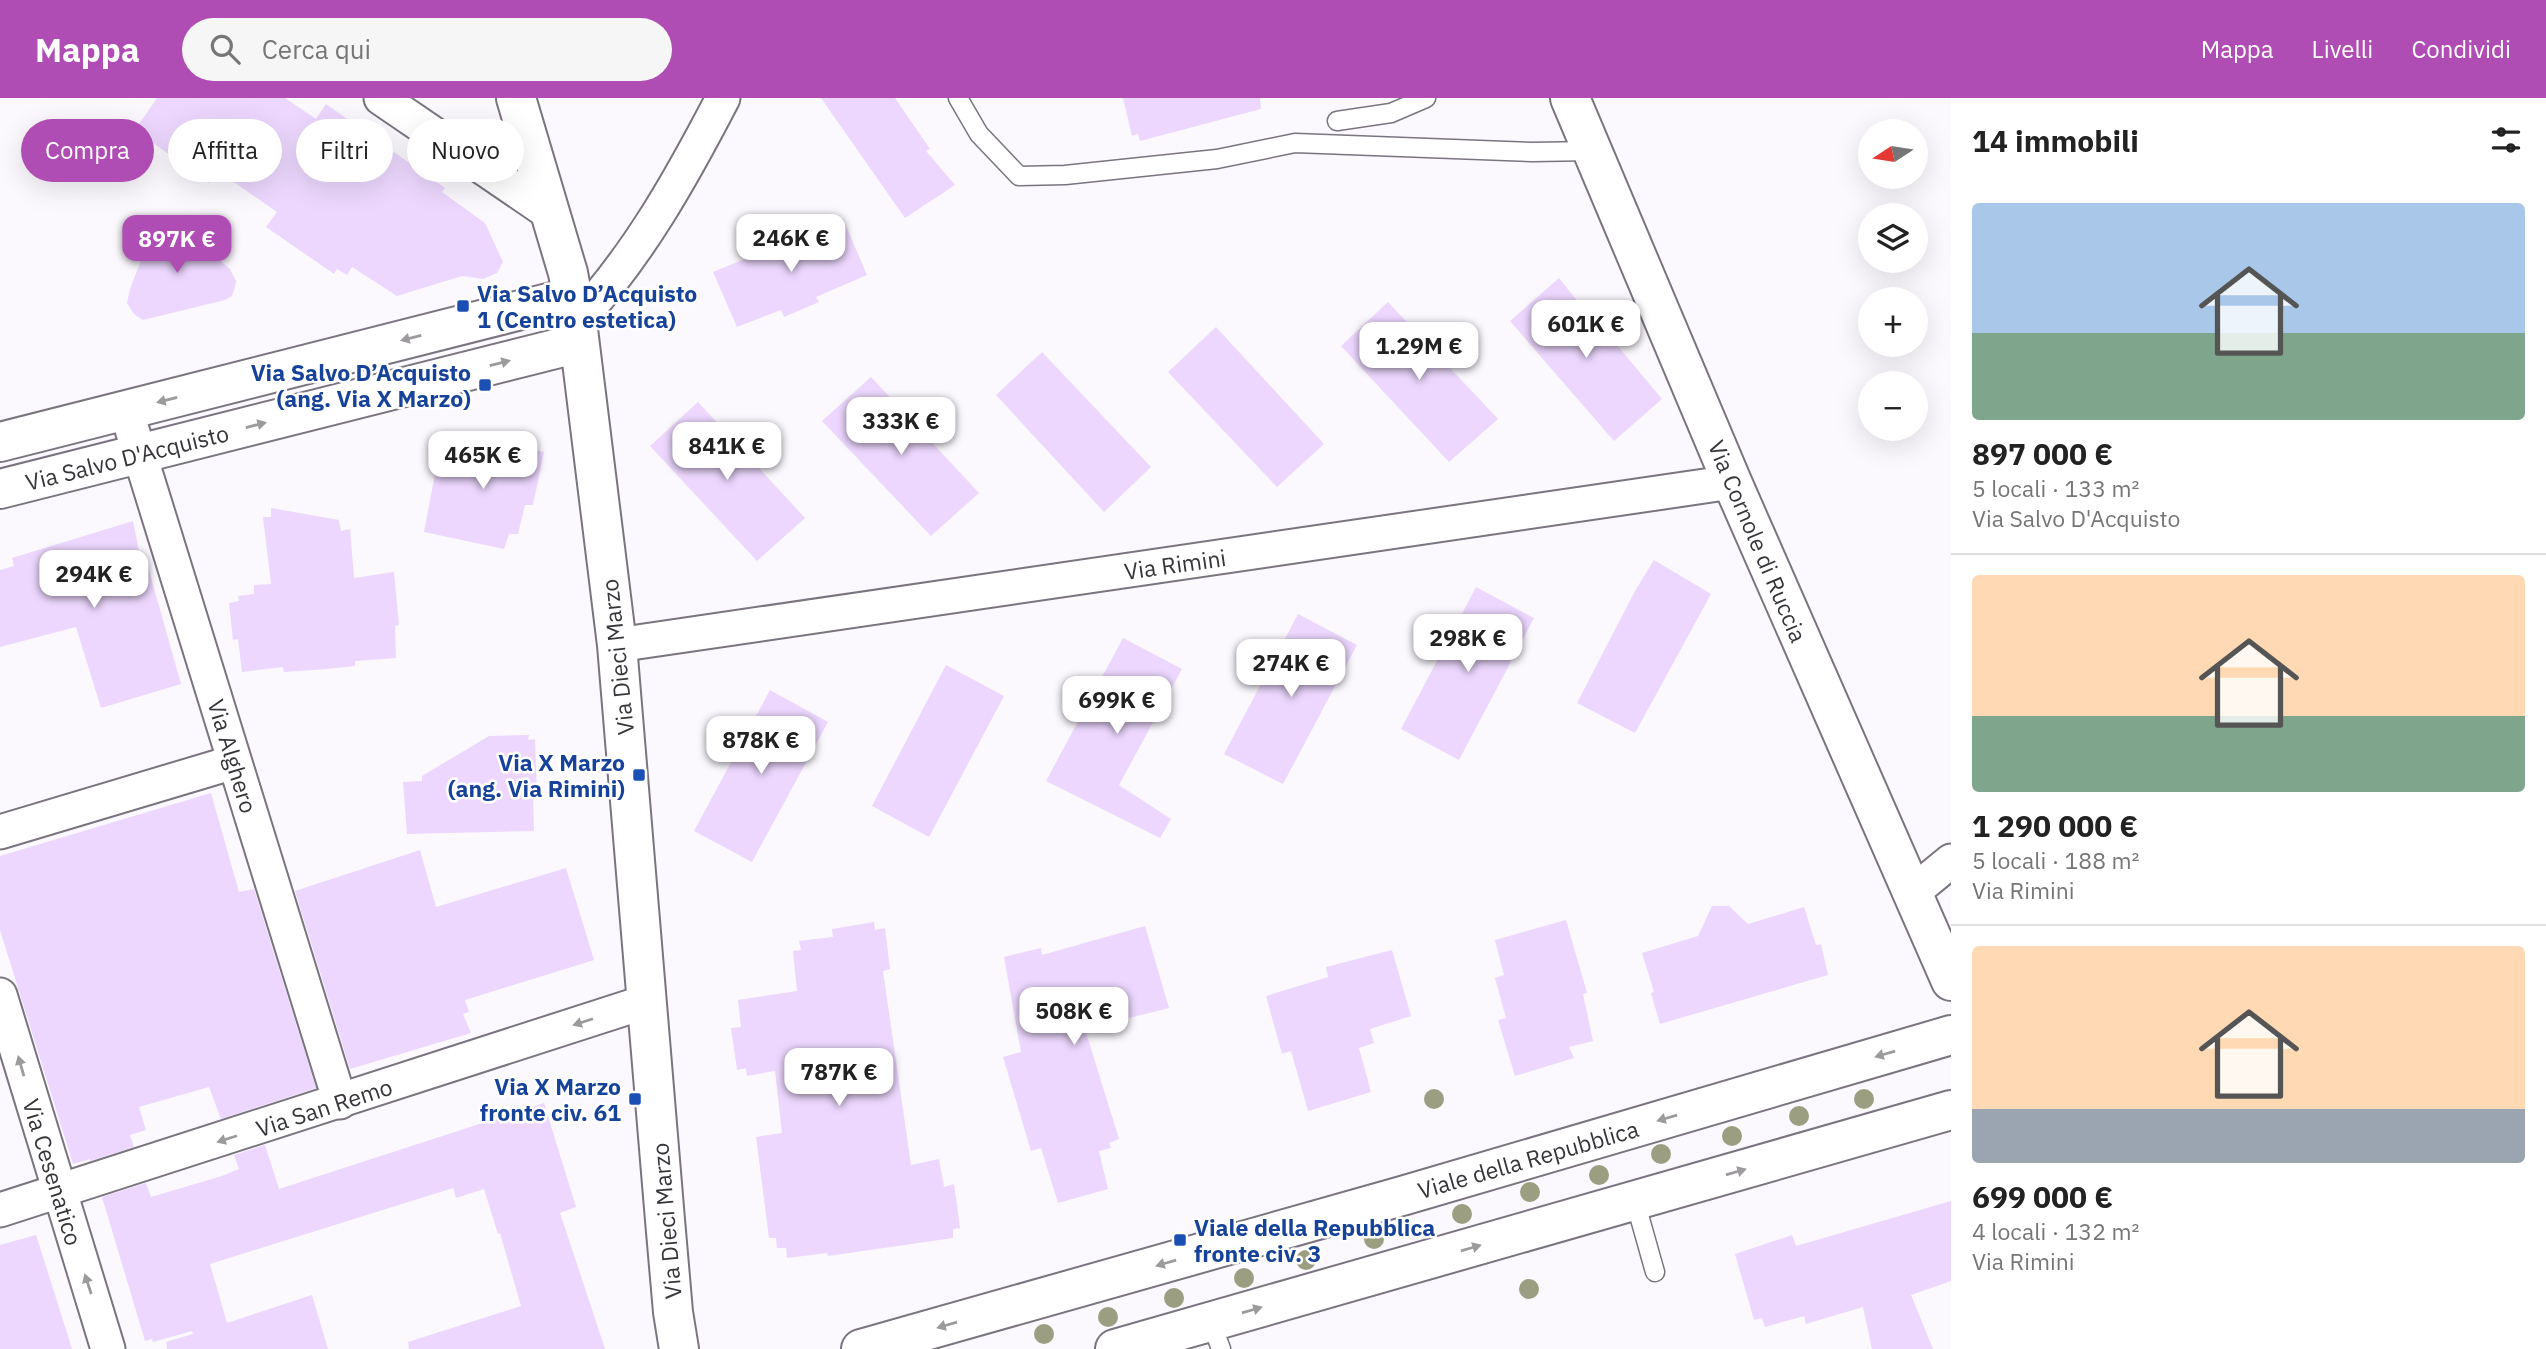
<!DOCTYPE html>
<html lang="it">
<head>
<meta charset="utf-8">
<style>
	:root { --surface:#fff; --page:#f6f6f6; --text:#222; --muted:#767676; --line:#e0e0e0; --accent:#b04db4 }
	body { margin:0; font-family:"IBM Plex Sans",sans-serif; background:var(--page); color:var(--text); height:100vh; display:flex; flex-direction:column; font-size:26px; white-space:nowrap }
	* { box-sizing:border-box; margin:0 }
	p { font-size:23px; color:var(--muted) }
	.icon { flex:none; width:38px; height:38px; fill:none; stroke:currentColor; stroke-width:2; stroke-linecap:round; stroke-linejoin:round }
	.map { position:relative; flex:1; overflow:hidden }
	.details { display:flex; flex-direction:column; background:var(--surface); width:595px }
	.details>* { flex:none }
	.hud { position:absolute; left:21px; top:21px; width:665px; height:63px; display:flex; gap:14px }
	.needle { width:46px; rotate:258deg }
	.tools { position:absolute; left:1858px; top:21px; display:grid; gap:14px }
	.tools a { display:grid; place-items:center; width:70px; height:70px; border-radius:50%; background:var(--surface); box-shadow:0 7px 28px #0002; font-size:35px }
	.price { position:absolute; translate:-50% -60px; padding:0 16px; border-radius:14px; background:#fff; color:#222; font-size:23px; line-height:46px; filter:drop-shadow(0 2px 4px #0008) }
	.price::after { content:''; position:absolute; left:50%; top:42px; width:21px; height:16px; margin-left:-10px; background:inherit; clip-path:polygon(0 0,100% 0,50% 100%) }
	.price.current { background:var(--accent); color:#fff }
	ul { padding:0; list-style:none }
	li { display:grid; align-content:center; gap:14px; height:371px; padding:0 21px }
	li+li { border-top:2px solid var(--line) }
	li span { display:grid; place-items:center; height:217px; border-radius:7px; color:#555 }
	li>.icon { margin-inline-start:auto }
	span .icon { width:126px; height:126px; fill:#fffc; stroke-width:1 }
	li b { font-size:30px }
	h2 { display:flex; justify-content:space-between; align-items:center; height:84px; padding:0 21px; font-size:30px }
	.tag { padding:0 24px; border-radius:32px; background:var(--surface); box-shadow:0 7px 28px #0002; font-size:24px; line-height:63px }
	.tag.current { background:var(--accent); color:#fff }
	header { display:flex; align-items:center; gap:42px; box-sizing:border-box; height:98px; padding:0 35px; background:var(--accent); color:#fff }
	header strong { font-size:33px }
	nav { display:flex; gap:38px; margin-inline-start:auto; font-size:24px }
	.search { width:490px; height:63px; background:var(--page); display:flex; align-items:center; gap:18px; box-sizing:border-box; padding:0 24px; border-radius:38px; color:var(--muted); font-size:26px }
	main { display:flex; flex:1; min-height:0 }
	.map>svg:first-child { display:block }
	.building { fill:#edd7fe }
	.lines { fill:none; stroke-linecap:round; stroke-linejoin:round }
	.service-casing { stroke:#7a747f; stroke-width:21 }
	.minor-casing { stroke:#7a747f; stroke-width:37 }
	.tertiary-casing { stroke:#7a747f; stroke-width:42 }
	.secondary-casing { stroke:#7a747f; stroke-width:42 }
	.service { stroke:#fff; stroke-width:18 }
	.minor { stroke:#fff; stroke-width:33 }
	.tertiary { stroke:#fff; stroke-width:38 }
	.secondary { stroke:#fff; stroke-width:38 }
	.tree { fill:#9b9e81 }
	.oneway { fill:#9c9a9c }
	.transit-dot { fill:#1a4fb4; stroke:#fff; stroke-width:2.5 }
	.labels { text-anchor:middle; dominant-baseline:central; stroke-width:5; stroke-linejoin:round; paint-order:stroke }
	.transit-label { font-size:23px; font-weight:bold; fill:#164399; stroke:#fff; text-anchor:end }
	.street-label { font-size:23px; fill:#38353a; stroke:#fff }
</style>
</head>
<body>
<header>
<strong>Mappa</strong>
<div class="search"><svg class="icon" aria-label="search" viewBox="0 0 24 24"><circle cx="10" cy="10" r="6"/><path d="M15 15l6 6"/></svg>Cerca qui</div>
<nav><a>Mappa</a><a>Livelli</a><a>Condividi</a></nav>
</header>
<main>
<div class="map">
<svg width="1951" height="1251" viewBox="0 0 1951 1251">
	<rect width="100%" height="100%" fill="#fbf8fe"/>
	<!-- building -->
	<g class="building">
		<path d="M157,0H285L316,21L326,6L445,90L442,94L485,125L503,164L497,175L483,181L462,178L397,198L352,169L347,177L337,171L334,176L266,129L277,114L218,73L209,85L135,32Z"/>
		<path d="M821,0H895L930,51L926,53L955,87L905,120Z"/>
		<path d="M1123,0H1260L1261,11L1140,43L1138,36L1132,38Z"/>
		<path d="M171,121L230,171L236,183L235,189L232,198L225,202L143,222L134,216L127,205L130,191L152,134Z"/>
		<path d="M843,121L867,177L816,199L819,204L784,219L781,212L737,229L713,174Z"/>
		<path d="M1559,180L1594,224L1596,222L1662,301L1614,343L1510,223Z"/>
		<path d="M1388,204L1498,321L1449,364L1341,248Z"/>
		<path d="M1216,229L1324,346L1277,389L1168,274Z"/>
		<path d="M1042,254L1151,369L1104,414L996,297Z"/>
		<path d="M871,279L979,395L931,438L822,323Z"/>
		<path d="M698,304L805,420L757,463L650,348Z"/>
		<path d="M453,336L544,354L533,407H525L518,436H509L504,451L424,434L438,360L448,361Z"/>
		<path d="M271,410L339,422L341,433L350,431L354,480L394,474L399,527L395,528L396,560L355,563V568L327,571L284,574L283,569L242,574L238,541L233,542L229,505L239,503L238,498L254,496V487L271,486L263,419H271Z"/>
		<path d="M133,423L141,463L146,462L181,586L101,610L76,529L0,549V472L14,468L12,460Z"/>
		<path d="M1654,462L1711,496L1635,635L1577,605L1635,493Z"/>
		<path d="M1476,489L1534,520L1459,662L1401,631Z"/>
		<path d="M1298,516L1357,547L1283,686L1224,656Z"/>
		<path d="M1123,540L1182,571L1119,687L1171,721L1160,740L1046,683Z"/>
		<path d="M946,567L1004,598L929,739L872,708Z"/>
		<path d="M770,592L828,624L752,764L694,733Z"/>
		<path d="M529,637L528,642L535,641L537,696H533L534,733L407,736L403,684L422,683V678L489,638Z"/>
		<path d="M211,695L239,794L254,791L316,990L221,1021L209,989L139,1009L146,1032L130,1037L134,1049L90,1063V1061L73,1066L0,832V758Z"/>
		<path d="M420,752L436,809L566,770L594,862L465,902L469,914L463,916L471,935L350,971L295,793Z"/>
		<path d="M1712,808H1729L1748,826L1804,809L1816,847L1821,846L1828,877L1660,926L1651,895L1654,894L1642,855L1698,838Z"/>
		<path d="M1566,822L1587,895L1583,896L1593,943L1569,949L1574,960L1515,978L1498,922L1506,920L1495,880L1504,877L1495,842Z"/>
		<path d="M874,824L875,832L885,830L890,871L883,873L911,1067L939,1061L944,1089L954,1086L960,1130L953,1131V1140L828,1158L827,1155L787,1160L786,1150H777L776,1140H769L756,1039L782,1035L775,973L747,978L746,970L737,972L731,930L741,929L738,902L797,893L793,853L801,852L799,843L833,839L832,831Z"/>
		<path d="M1145,828L1169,910L1085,931L1119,1041L1109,1045L1111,1050L1099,1053L1108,1091L1058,1105L1041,1050L1031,1053L1003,959L1021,954L1004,859L1041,850L1042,857Z"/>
		<path d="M1392,852L1411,918L1370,931L1374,945L1359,950L1371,994L1308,1013L1291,953L1282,956L1266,898L1328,879L1326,869Z"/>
		<path d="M544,1005L576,1109L560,1115L605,1251H409L408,1244L521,1208L500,1135L498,1136L484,1091L456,1100L453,1090L210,1166L227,1225L312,1197L328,1251H167L166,1244L193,1236L192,1233L153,1244L152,1241L145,1243L102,1099L146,1085L151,1099L222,1078L239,1071L234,1057L265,1047L279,1091Z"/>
		<path d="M1951,1103V1183L1911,1197L1933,1251H1872L1863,1209L1806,1226L1804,1218L1765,1229L1762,1220L1754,1222L1735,1156L1792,1137L1796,1148Z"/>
		<path d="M36,1137L63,1222L72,1251H0V1147Z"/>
	</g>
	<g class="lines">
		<defs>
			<g id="service">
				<path d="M958,0L979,36L1019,78L1065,77L1217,61L1295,45L1532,54L1592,53"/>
				<path d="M1337,23L1391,15L1426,0"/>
				<path d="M1635,1103L1655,1174"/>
				<path d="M1211,1224L1221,1251"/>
			</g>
			<g id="minor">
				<path d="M381,0L551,116"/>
				<path d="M577,223C638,158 682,79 723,0"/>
				<path d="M126,312L340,1004"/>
				<path d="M617,547L1732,384"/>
				<path d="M0,734L234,664"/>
				<path d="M1912,795L1951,763"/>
				<path d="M0,897L108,1251"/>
				<path d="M0,1112L648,903"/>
			</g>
			<g id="tertiary">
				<path d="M1570,0L1732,384L1951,883"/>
				<path d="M0,344L572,199"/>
				<path d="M0,391L579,245"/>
			</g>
			<g id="secondary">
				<path d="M516,0L568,175L577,223L617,547L665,1122L673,1214L679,1251"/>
				<path d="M861,1251L1402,1098L1951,937"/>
				<path d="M1115,1251L1951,1012"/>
			</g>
		</defs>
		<!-- service casing -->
		<use href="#service" class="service-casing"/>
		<!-- minor casing -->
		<use href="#minor" class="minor-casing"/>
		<!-- tertiary casing -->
		<use href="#tertiary" class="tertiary-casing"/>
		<!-- secondary casing -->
		<use href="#secondary" class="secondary-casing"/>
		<!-- service -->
		<use href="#service" class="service"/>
		<!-- minor -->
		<use href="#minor" class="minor"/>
		<!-- tertiary -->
		<use href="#tertiary" class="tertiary"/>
		<!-- secondary -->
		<use href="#secondary" class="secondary"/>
	</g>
	<!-- trees -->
	<g class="tree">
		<circle cx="1434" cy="1001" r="10"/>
		<circle cx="1864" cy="1001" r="10"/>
		<circle cx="1799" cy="1018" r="10"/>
		<circle cx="1732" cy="1038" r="10"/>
		<circle cx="1661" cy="1056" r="10"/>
		<circle cx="1599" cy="1077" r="10"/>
		<circle cx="1530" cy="1094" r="10"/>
		<circle cx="1462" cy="1116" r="10"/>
		<circle cx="1374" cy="1141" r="10"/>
		<circle cx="1306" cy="1162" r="10"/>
		<circle cx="1244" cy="1180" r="10"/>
		<circle cx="1529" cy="1191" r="10"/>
		<circle cx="1174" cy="1200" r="10"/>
		<circle cx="1108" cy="1219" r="10"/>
		<circle cx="1044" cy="1236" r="10"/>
	</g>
	<!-- one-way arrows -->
	<defs><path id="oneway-solid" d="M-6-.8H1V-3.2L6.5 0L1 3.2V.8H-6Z" transform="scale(1.75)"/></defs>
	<g class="oneway">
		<use href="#oneway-solid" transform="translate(411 240) rotate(166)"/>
		<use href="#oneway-solid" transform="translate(500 265) rotate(-14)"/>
		<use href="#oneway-solid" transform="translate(167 302) rotate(166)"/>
		<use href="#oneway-solid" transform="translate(256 327) rotate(-14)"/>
		<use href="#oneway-solid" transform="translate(583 924) rotate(162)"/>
		<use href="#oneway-solid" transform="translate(1885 956) rotate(164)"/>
		<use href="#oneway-solid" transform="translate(21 968) rotate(-106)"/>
		<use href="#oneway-solid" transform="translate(1667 1020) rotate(164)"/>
		<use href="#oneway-solid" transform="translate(227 1041) rotate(162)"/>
		<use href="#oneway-solid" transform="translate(1736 1074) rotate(-16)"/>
		<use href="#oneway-solid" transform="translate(1471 1150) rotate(-16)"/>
		<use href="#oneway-solid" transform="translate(1166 1165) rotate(164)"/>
		<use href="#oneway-solid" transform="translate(88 1186) rotate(-108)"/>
		<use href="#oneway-solid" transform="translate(1252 1212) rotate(-16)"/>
		<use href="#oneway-solid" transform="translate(947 1227) rotate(164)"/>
	</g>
	<!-- markers -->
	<g class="transit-dot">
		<rect x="456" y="201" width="14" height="14" rx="3.5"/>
		<rect x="478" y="280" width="14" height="14" rx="3.5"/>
		<rect x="632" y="670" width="14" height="14" rx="3.5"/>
		<rect x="628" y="994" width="14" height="14" rx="3.5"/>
		<rect x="1173" y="1135" width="14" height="14" rx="3.5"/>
	</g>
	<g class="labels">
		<!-- transit labels -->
		<g class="transit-label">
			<text x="477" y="195" text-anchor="start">Via Salvo D’Acquisto<tspan x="477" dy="26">1 (Centro estetica)</tspan></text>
			<text x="471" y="274">Via Salvo D’Acquisto<tspan x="471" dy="26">(ang. Via X Marzo)</tspan></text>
			<text x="625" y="664">Via X Marzo<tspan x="625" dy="26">(ang. Via Rimini)</tspan></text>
			<text x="621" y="988">Via X Marzo<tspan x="621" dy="26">fronte civ. 61</tspan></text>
			<text x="1194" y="1129" text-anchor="start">Viale della Repubblica<tspan x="1194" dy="26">fronte civ. 3</tspan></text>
		</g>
		<!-- street labels -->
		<g class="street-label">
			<text transform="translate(127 359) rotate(-14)">Via Salvo D'Acquisto</text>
			<text transform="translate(1758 443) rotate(67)">Via Cornole di Ruccia</text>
			<text transform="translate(1175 466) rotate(-8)">Via Rimini</text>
			<text transform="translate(617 559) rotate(-96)">Via Dieci Marzo</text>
			<text transform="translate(233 658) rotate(73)">Via Alghero</text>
			<text transform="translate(324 1009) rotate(-18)">Via San Remo</text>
			<text transform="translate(1528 1061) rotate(-16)">Viale della Repubblica</text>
			<text transform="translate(53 1074) rotate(73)">Via Cesenatico</text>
			<text transform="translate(666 1123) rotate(-95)">Via Dieci Marzo</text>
		</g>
	</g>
</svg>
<div class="tools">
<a><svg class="needle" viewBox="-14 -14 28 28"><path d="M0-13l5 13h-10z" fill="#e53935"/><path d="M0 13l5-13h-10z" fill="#767676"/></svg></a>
<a><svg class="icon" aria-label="layers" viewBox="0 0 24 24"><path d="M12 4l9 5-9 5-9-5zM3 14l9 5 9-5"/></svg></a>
<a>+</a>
<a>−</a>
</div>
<b class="price" style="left:791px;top:176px">246K €</b>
<b class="price current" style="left:177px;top:177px">897K €</b>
<b class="price" style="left:1586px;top:262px">601K €</b>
<b class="price" style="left:1419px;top:284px">1.29M €</b>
<b class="price" style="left:901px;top:359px">333K €</b>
<b class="price" style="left:727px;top:384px">841K €</b>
<b class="price" style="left:483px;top:393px">465K €</b>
<b class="price" style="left:94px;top:512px">294K €</b>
<b class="price" style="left:1468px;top:576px">298K €</b>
<b class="price" style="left:1291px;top:601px">274K €</b>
<b class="price" style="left:1117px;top:638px">699K €</b>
<b class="price" style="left:761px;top:678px">878K €</b>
<b class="price" style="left:1074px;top:949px">508K €</b>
<b class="price" style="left:839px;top:1010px">787K €</b>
<div class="hud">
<a class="tag current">Compra</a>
<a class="tag">Affitta</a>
<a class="tag">Filtri</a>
<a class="tag">Nuovo</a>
</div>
</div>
<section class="details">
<h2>14 immobili<svg class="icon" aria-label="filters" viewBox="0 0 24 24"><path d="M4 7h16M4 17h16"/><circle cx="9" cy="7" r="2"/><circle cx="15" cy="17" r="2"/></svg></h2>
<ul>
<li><span style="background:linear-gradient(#a9c7e8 60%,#7fa58c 0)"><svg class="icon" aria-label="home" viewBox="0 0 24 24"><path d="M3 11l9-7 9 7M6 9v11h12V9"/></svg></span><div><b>897 000 €</b><p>5 locali · 133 m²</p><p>Via Salvo D'Acquisto</p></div></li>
<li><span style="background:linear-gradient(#ffd9b3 65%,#7fa58c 0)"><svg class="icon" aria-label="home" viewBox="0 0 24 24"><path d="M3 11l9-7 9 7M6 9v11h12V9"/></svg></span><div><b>1 290 000 €</b><p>5 locali · 188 m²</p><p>Via Rimini</p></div></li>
<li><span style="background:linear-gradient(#ffd9b3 75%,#9aa5b1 0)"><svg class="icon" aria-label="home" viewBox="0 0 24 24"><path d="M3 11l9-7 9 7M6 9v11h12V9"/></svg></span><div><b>699 000 €</b><p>4 locali · 132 m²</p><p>Via Rimini</p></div></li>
</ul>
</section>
</main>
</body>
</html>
